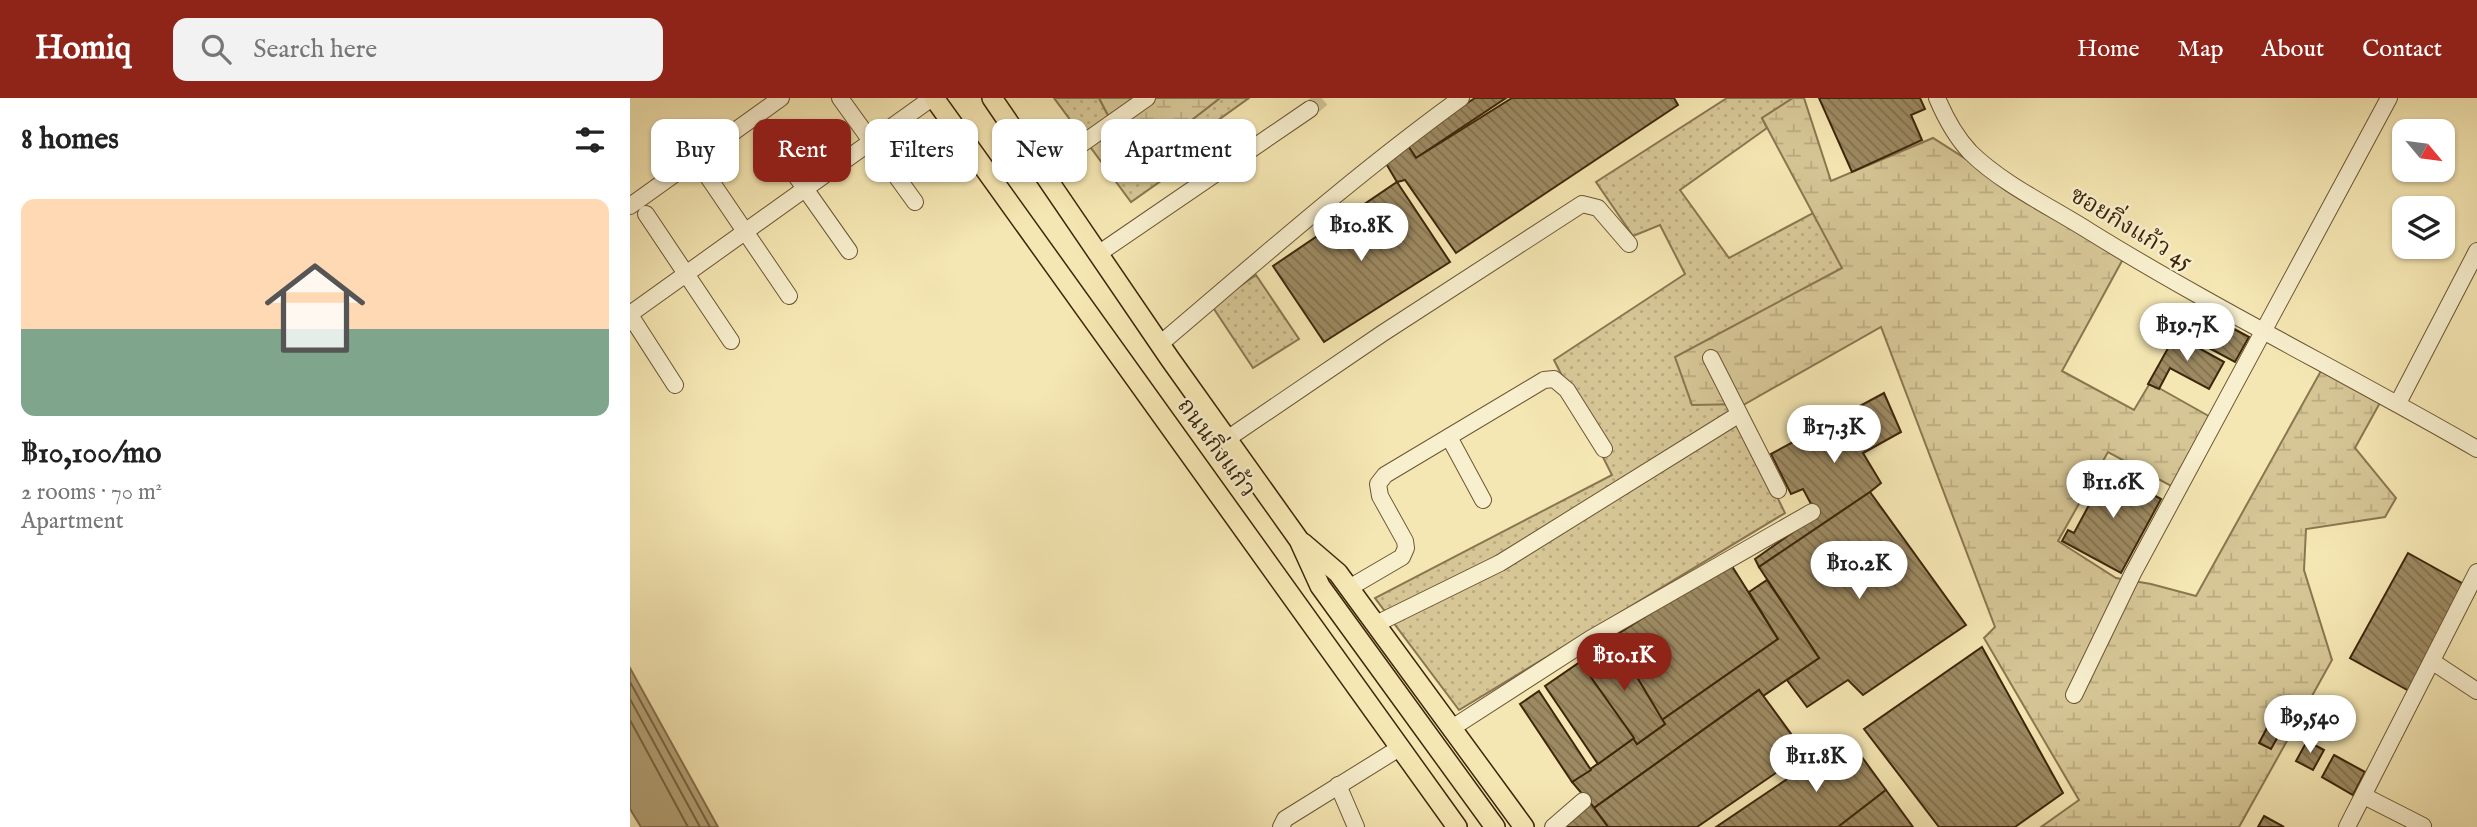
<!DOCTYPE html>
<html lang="en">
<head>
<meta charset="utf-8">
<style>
	:root { --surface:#fff; --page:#f2f2f2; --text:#222; --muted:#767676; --line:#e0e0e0; --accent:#8f2418 }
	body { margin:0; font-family:"IM FELL English","Noto Serif Thai",serif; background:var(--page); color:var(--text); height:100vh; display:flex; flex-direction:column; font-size:26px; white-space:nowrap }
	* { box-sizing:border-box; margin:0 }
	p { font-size:23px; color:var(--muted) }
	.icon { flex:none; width:38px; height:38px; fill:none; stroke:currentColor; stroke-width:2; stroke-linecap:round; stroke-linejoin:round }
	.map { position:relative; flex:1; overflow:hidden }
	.panel { display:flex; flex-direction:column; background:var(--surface); width:630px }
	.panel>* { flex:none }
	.guide { position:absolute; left:21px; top:21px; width:665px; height:63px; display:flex; gap:14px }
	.needle { width:46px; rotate:119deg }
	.controls { position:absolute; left:1762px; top:21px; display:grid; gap:14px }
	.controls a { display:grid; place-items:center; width:63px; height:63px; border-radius:14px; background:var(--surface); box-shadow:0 2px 5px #0004; font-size:35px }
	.price { position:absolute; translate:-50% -60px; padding:0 16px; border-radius:24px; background:#fff; color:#222; font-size:23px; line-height:46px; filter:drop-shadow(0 2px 4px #0008) }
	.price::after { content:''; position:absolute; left:50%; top:42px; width:21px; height:16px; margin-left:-10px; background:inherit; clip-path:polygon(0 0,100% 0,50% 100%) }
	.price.selected { background:var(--accent); color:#fff }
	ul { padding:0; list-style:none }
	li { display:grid; align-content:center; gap:14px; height:371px; padding:0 21px }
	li+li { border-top:2px solid var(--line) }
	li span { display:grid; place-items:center; height:217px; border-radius:14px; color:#555 }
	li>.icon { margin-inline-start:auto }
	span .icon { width:126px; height:126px; fill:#fffc; stroke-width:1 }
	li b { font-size:30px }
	h2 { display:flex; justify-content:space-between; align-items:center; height:84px; padding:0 21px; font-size:30px }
	.pill { padding:0 24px; border-radius:14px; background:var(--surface); box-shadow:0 2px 5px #0004; font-size:24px; line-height:63px }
	.pill.selected { background:var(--accent); color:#fff }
	header { display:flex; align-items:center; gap:42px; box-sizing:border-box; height:98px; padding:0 35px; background:var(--accent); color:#fff }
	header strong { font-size:33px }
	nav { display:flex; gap:38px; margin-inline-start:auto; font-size:24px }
	.search { width:490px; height:63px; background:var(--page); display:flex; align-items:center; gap:18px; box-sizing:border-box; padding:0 24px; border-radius:14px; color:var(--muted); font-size:26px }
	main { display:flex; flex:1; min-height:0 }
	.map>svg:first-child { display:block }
	.grass { fill:url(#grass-dots); stroke:#8a7650; stroke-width:2 }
	.wetland { fill:url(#wetland-marsh); stroke:#8a7650; stroke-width:2 }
	.water { fill:#b6a57a; stroke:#86724d; stroke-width:2 }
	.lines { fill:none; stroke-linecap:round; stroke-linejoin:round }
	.shore { stroke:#7a6642; stroke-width:2 }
	.building { fill:url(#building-back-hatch); stroke:#3d260a; stroke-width:2 }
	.minor-tunnel { stroke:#d0c091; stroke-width:16; stroke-dasharray:16 8; stroke-linecap:butt }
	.minor-casing { stroke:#6b5634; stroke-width:18 }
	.major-casing { stroke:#3d260a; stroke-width:22 }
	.minor { stroke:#f8efce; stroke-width:16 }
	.major { stroke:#f5e7b3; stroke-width:19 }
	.labels { text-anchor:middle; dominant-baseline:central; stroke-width:5; stroke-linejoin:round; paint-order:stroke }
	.street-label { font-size:24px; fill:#3d260a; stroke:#f8efce }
</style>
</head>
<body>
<header>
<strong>Homiq</strong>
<div class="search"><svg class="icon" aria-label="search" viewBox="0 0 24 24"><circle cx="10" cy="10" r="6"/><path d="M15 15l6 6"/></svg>Search here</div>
<nav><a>Home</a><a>Map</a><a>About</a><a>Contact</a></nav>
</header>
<main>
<section class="panel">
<h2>8 homes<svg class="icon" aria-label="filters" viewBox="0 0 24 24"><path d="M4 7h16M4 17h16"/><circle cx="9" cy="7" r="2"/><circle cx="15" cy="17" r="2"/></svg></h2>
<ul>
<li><span style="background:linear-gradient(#ffd9b3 60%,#7fa58c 0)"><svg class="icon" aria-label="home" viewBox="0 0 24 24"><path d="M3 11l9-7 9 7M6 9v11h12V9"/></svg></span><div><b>฿10,100/mo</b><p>2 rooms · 70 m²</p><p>Apartment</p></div></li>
</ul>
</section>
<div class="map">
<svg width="1847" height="729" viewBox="0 0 1847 729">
	<defs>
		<pattern id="grass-dots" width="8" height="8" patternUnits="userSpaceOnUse" patternTransform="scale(1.75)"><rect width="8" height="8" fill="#d6c696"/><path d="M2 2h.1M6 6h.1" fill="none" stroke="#b9aa80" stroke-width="1.8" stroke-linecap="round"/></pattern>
		<pattern id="wetland-marsh" width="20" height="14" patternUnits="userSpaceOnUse" patternTransform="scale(1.75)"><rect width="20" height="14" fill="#d6c696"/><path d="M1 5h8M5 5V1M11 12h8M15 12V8" fill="none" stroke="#b9aa80"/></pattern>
		<pattern id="building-back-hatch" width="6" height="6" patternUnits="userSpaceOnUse" patternTransform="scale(1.75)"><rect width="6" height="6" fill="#9d8a62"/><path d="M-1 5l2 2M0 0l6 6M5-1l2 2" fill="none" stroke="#81714f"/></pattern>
	</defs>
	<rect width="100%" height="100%" fill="#f5e7b3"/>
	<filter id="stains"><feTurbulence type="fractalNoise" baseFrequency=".00286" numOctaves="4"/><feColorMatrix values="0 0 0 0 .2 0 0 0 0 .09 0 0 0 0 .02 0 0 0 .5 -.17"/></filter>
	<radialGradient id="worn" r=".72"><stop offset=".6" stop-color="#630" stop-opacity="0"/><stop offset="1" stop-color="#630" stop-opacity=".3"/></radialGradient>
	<!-- grass -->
	<g class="grass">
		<path d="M424,0H469L480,21L554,28L590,0H619L548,51L559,63L501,104Z"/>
		<path d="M1097,0H1163L1132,20L1137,30L1050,92L1099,160L1183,115L1213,170L1102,307L1155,415L829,612L745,500L982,377L924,262L1055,176L1030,127L1003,138L966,84Z"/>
		<path d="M626,177L669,241L623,270L582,208Z"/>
	</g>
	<!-- wetland -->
	<g class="wetland">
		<path d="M469,0H590L554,28L480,21Z"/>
		<path d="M1163,0H1174L1201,83L1303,40L1493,161L1432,273L1504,312L1520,285L1584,321L1543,389L1478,354L1428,443L1486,480L1521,486L1566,498L1692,271L1751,303L1725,350L1766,400L1755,419L1676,431L1674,472L1702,562L1609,729H1411L1449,702L1354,540L1365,529L1251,229L1115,306L1062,307L1045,259L1212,170L1132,20Z"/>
	</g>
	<!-- water -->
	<path class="water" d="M0,570L88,729H11L0,711Z"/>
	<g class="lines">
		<!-- shore -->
		<g class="shore">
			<path d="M0,584L80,729"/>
			<path d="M0,601L70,729"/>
			<path d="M0,622L58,729"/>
		</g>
	</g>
	<!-- building -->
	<g class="building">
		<path d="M845,0H876L786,60L776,45Z"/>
		<path d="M882,0H1044L1048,7L826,155L775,82L767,84L754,62L776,45L786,60Z"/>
		<path d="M1189,0H1290L1295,11L1281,17L1292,42L1222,74Z"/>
		<path d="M767,84L820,164L694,244L643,168Z"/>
		<path d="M1578,217L1619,239L1605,264L1564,242Z"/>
		<path d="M1547,234L1558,240L1556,243L1594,264L1579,291L1540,270L1529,291L1518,286Z"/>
		<path d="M1254,295L1271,334L1233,355L1251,385L1240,394L1129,469L1125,461L1187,417L1173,391L1161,396L1141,356Z"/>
		<path d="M1471,369L1531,401L1491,475L1432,443L1438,432L1444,435L1459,407L1452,403Z"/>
		<path d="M1240,394L1336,527L1233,597L1218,582L1177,609L1157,582L1189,560L1129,469Z"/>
		<path d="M1778,455L1837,488L1779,593L1720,560Z"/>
		<path d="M1100,465L1148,541L1032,622L983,539Z"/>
		<path d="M1137,482L1189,560L1133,598L1129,592L964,710L942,684L1004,640L1007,646L1035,626L1032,622L1148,541L1119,494Z"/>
		<path d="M986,544L1035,626L1007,646L952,567Z"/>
		<path d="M1352,549L1433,695L1385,729H1309L1234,631Z"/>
		<path d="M950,564L1004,640L968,666L915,588Z"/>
		<path d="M1129,592L1175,655L1067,729H978L964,710Z"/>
		<path d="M909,593L961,672L942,684L890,606Z"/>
		<path d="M1638,628L1650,635L1641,651L1629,645Z"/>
		<path d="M1218,640L1256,692L1208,729H1086Z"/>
		<path d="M1677,643L1694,652L1683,672L1666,663Z"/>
		<path d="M1704,657L1735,674L1723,697L1692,679Z"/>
		<path d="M1256,692L1283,729H1208Z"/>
		<path d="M959,703L978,729H933Z"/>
		<path d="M1634,718L1654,729H1628Z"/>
	</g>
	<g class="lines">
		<!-- minor-tunnel -->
		<path class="minor-tunnel" d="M680,11L693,0"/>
		<defs>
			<g id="minor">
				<path d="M210,0L285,104"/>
				<path d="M1307,0C1315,19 1325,38 1340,54C1371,85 1421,109 1459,133C1585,211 1719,277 1847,351"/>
				<path d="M133,31L219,153"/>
				<path d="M74,73L159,198"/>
				<path d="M412,74L517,0"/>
				<path d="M0,108L151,0"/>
				<path d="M16,116L101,243"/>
				<path d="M468,156L680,11"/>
				<path d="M0,216L302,0"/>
				<path d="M0,217L45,287"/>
				<path d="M530,246C629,162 726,76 831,0"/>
				<path d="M1081,260L1148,392"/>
				<path d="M1768,305L1847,153"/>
				<path d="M819,339L853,402"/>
				<path d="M597,341L753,235L952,106L968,110L999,146"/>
				<path d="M719,490L772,459L776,450L775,443L750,398L748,386L755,377L914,282L924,281L937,292L974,351"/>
				<path d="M746,526L870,465L1108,317"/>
				<path d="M1803,564L1847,593"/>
				<path d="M1444,597L1503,475L1759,0"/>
				<path d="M822,630L960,541L1182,414"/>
				<path d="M708,687L726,729"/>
				<path d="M1734,698L1793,728"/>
				<path d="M651,729L655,721L771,649"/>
				<path d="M923,729L953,703"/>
				<path d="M1717,729L1847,474"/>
			</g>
			<g id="major">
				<path d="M304,0L827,729"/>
				<path d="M362,0L540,261L669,442L690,488L865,729"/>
				<path d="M673,445L708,475L894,729"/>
			</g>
		</defs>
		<!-- minor casing -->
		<use href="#minor" class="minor-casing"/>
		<!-- major casing -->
		<use href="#major" class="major-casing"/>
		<!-- minor -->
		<use href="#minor" class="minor"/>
		<!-- major -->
		<use href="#major" class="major"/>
	</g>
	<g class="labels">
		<!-- street labels -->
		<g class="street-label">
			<text transform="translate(1501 131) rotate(31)">ซอยกิ่งแก้ว 45</text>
			<text transform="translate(586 350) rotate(54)">ถนนกิ่งแก้ว</text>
		</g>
	</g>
	<rect width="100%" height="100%" filter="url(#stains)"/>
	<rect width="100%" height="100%" fill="url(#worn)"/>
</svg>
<div class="controls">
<a><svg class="needle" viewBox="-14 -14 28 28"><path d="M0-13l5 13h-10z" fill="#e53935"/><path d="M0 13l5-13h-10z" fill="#767676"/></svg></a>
<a><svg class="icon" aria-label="layers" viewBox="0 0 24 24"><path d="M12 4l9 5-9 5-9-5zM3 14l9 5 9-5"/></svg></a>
</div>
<b class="price" style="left:731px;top:165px">฿10.8K</b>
<b class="price" style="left:1557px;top:265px">฿19.7K</b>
<b class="price" style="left:1204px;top:367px">฿17.3K</b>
<b class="price" style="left:1483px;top:422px">฿11.6K</b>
<b class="price" style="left:1229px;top:503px">฿10.2K</b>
<b class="price selected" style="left:994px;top:595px">฿10.1K</b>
<b class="price" style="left:1680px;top:657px">฿9,540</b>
<b class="price" style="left:1186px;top:696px">฿11.8K</b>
<div class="guide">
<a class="pill">Buy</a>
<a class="pill selected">Rent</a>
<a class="pill">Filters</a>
<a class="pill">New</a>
<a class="pill">Apartment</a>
</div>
</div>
</main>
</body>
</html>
